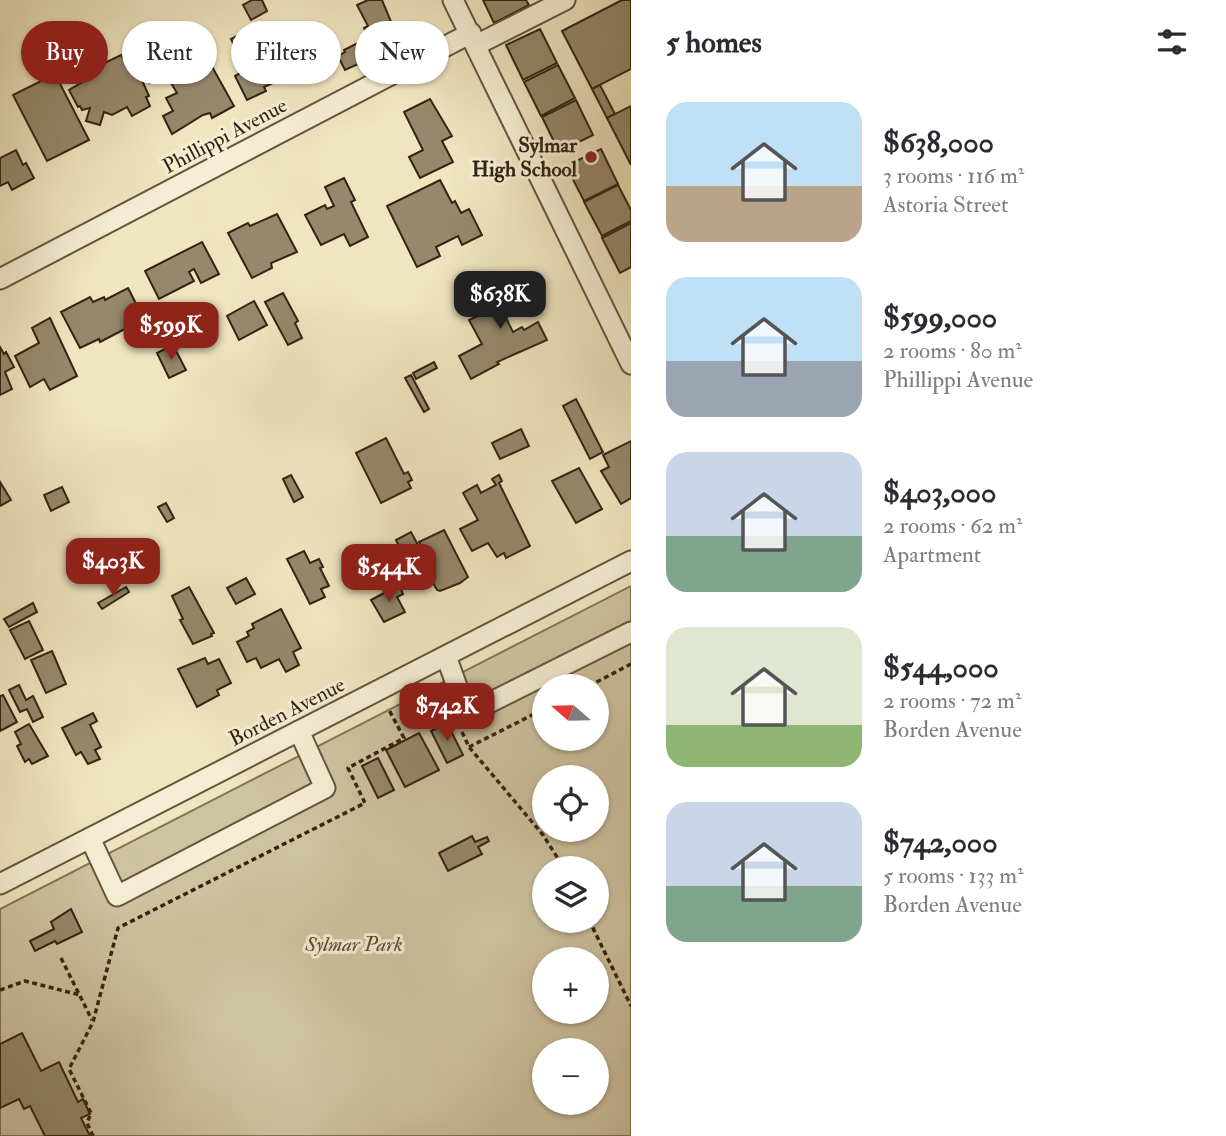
<!DOCTYPE html>
<html lang="en">
<head>
<meta charset="utf-8">
<style>
	:root { --surface:#fff; --page:#f7f7f7; --text:#2b2b33; --muted:#7c7c81; --accent:#8f2418 }
	body { margin:0; font-family:"IM FELL Double Pica",serif; background:var(--page); color:var(--text); height:100vh; display:flex; flex-direction:column; font-size:26px; white-space:nowrap }
	* { box-sizing:border-box; margin:0 }
	p { font-size:23px; color:var(--muted) }
	.icon { flex:none; width:38px; height:38px; fill:none; stroke:currentColor; stroke-width:2; stroke-linecap:round; stroke-linejoin:round }
	.map { position:relative; flex:1; overflow:hidden }
	.drawer { display:flex; flex-direction:column; background:var(--surface); width:595px }
	.drawer>* { flex:none }
	.top-card { position:absolute; left:21px; top:21px; width:504px; height:63px; display:flex; gap:14px }
	.needle { width:46px; rotate:290deg }
	.tools { position:absolute; left:532px; top:674px; display:grid; gap:14px }
	.tools a { display:grid; place-items:center; width:77px; height:77px; border-radius:50%; background:var(--surface); box-shadow:0 2px 5px #0004; font-size:35px }
	.price { position:absolute; translate:-50% -60px; padding:0 16px; border-radius:14px; background:var(--accent); color:#fff; font-size:23px; line-height:46px; filter:drop-shadow(0 2px 4px #0008) }
	.price::after { content:''; position:absolute; left:50%; top:42px; width:21px; height:16px; margin-left:-10px; background:inherit; clip-path:polygon(0 0,100% 0,50% 100%) }
	.price.active { background:#222; color:#fff }
	ul { padding:0; list-style:none }
	li { display:flex; align-items:center; gap:21px; height:175px; padding:0 35px }
	li span { display:grid; place-items:center; flex:none; width:196px; height:140px; border-radius:21px; color:#555 }
	li>.icon { margin-inline-start:auto }
	span .icon { width:84px; height:84px; fill:#fffc; stroke-width:1 }
	li b { font-size:30px }
	h2 { display:flex; justify-content:space-between; align-items:center; height:84px; padding:0 35px; font-size:30px }
	.chip { padding:0 24px; border-radius:32px; background:var(--surface); box-shadow:0 2px 5px #0004; font-size:24px; line-height:63px }
	.chip.active { background:var(--accent); color:#fff }
	main { display:flex; flex:1; min-height:0 }
	.map>svg:first-child { display:block }
	.green { fill:#cfc4a2; stroke:#82745a; stroke-width:2; fill-rule:evenodd }
	.building { fill:#95886c; stroke:#342313; stroke-width:2 }
	.lines { fill:none; stroke-linecap:round; stroke-linejoin:round }
	.minor-casing { stroke:#63543e; stroke-width:23 }
	.path { stroke:#342313; stroke-width:3.5; stroke-dasharray:5 3.5; stroke-linecap:butt }
	.minor { stroke:#f5eed5; stroke-width:19 }
	.poi-dot { fill:#8f2418; stroke:#f5eed5; stroke-width:2.5 }
	.labels { text-anchor:middle; dominant-baseline:central; stroke-width:6; stroke-linejoin:round; paint-order:stroke }
	.street-label { font-size:21px; fill:#342313; stroke:#f5eed5 }
	.poi-label { font-size:21px; font-weight:bold; fill:#342313; stroke:#f5eed5; text-anchor:end }
	.park-label { font-size:21px; font-style:italic; fill:#5b4b37; stroke:#f5eed5 }
</style>
</head>
<body>
<main>
<div class="map">
<svg width="631" height="1136" viewBox="0 0 631 1136">
	<rect width="100%" height="100%" fill="#efe5bf"/>
	<filter id="stains"><feTurbulence type="fractalNoise" baseFrequency=".00286" numOctaves="4"/><feColorMatrix values="0 0 0 0 .2 0 0 0 0 .09 0 0 0 0 .02 0 0 0 .5 -.17"/></filter>
	<radialGradient id="worn" r=".72"><stop offset=".6" stop-color="#630" stop-opacity="0"/><stop offset="1" stop-color="#630" stop-opacity=".3"/></radialGradient>
	<!-- green -->
	<path class="green" d="M631,586V1136H0V909ZM544,686H597V738H544ZM544,777H597V830H544ZM544,868H597V920H544ZM544,959H597V1012H544ZM544,1050H597V1102H544Z"/>
	<!-- building -->
	<g class="building">
		<path d="M252,0H262L267,11L251,20L243,5Z"/>
		<path d="M368,0H382L397,36L381,44L385,52L345,70L338,56L345,52L344,50L368,38L364,28L368,26L357,5Z"/>
		<path d="M483,0H526L529,5L494,23Z"/>
		<path d="M622,0H631V69L592,89L562,31Z"/>
		<path d="M254,27L262,42L264,41L270,58L277,54L280,59L289,54L298,71L287,79L286,77L264,87L266,91L247,100L235,76L246,70L231,39Z"/>
		<path d="M540,29L557,63L523,80L506,45Z"/>
		<path d="M50,32L57,45L48,49L42,36Z"/>
		<path d="M309,43L318,60L306,67L297,49Z"/>
		<path d="M165,51L174,68L149,83L138,62Z"/>
		<path d="M121,55L124,60L131,56L149,96L146,97L150,106L132,116L127,107L112,115L104,112L100,125L86,121L90,108L82,110L80,106L78,107L69,90L95,75L92,69Z"/>
		<path d="M210,63L234,106L212,118L210,113L203,115L172,134L163,116L173,111L166,98L177,93L171,83Z"/>
		<path d="M558,65L575,98L541,116L524,82Z"/>
		<path d="M55,74L89,140L47,161L13,95Z"/>
		<path d="M600,85L615,114L607,118L592,89Z"/>
		<path d="M430,99L452,136L442,141L453,162L420,178L409,157L423,150L404,112Z"/>
		<path d="M576,100L593,135L559,152L542,117Z"/>
		<path d="M631,106V165L607,118Z"/>
		<path d="M601,149L618,184L584,201L566,166Z"/>
		<path d="M16,150L23,165L26,163L34,178L12,190L8,182L0,186V158Z"/>
		<path d="M344,178L355,200L351,202L368,237L350,246L344,234L321,245L305,215L325,205L327,209L334,206L325,187Z"/>
		<path d="M440,180L452,203L455,201L461,213L469,209L482,235L462,245L458,236L436,247L440,256L417,267L387,206Z"/>
		<path d="M618,185L631,210V221L602,236L584,202Z"/>
		<path d="M277,214L297,252L271,263L272,268L252,278L228,233L248,223L250,226Z"/>
		<path d="M631,223V267L620,273L602,238Z"/>
		<path d="M202,242L219,274L201,283L194,269L189,272L194,281L159,299L145,271Z"/>
		<path d="M526,281L535,298L505,316L513,332L522,327L524,330L538,322L547,340L497,362L499,364L471,379L459,356L482,344L469,320L478,316L474,308Z"/>
		<path d="M128,288L144,319L100,342L99,339L80,348L61,312L90,297L93,302L104,297L105,300Z"/>
		<path d="M283,293L298,321L295,323L302,338L288,345L265,302Z"/>
		<path d="M254,301L267,325L239,340L227,316Z"/>
		<path d="M50,318L77,376L50,390L44,379L30,387L15,356L39,343L32,328Z"/>
		<path d="M173,345L186,370L169,378L157,353Z"/>
		<path d="M0,347L4,354L6,352L14,367L5,372L12,389L0,395Z"/>
		<path d="M434,362L437,368L416,379L413,373Z"/>
		<path d="M411,375L429,409L424,412L405,378Z"/>
		<path d="M576,399L603,452L590,459L563,406Z"/>
		<path d="M521,429L529,446L500,459L492,443Z"/>
		<path d="M386,438L404,474L408,472L412,480L408,482L411,488L381,503L356,453Z"/>
		<path d="M631,441V498L621,504L601,471L609,467L603,455Z"/>
		<path d="M579,468L602,509L576,523L552,481Z"/>
		<path d="M291,475L303,497L294,502L283,479Z"/>
		<path d="M499,475L502,481L499,483L530,546L506,558L504,553L497,557L488,543L472,551L460,529L478,520L463,493L477,485L481,493L496,485L492,479Z"/>
		<path d="M0,482L11,500L0,506Z"/>
		<path d="M62,487L69,502L51,511L44,495Z"/>
		<path d="M166,503L174,518L167,522L158,507Z"/>
		<path d="M444,530L468,577L460,583L440,591L437,590L433,583L422,589L404,556L422,547L419,542Z"/>
		<path d="M411,532L419,547L403,555L396,540Z"/>
		<path d="M304,551L310,563L319,559L323,567L320,568L329,586L321,589L325,597L310,604L287,559Z"/>
		<path d="M112,560L116,569L80,581L77,573Z"/>
		<path d="M246,578L255,594L236,604L227,588Z"/>
		<path d="M399,585L403,594L397,597L405,612L384,622L371,600Z"/>
		<path d="M126,587L129,592L102,609L98,603Z"/>
		<path d="M189,587L214,633L211,634L212,636L193,644L180,620L183,619L172,596Z"/>
		<path d="M33,603L37,612L9,627L4,619Z"/>
		<path d="M281,609L301,648L293,652L299,665L286,672L279,659L261,668L256,658L247,662L237,642L249,636L247,632L254,628L252,624Z"/>
		<path d="M29,621L43,650L25,659L10,630Z"/>
		<path d="M52,651L66,684L46,693L31,660Z"/>
		<path d="M205,658L208,664L219,659L231,683L217,690L219,695L197,707L178,669Z"/>
		<path d="M19,685L26,700L33,696L43,717L33,722L27,709L20,712L9,690Z"/>
		<path d="M3,695L17,722L0,731V696Z"/>
		<path d="M93,713L97,721L90,725L101,747L95,750L100,759L88,764L81,752L76,755L62,728Z"/>
		<path d="M447,723L463,755L447,763L431,731Z"/>
		<path d="M29,724L48,756L32,764L29,759L25,762L17,746L21,744L15,732Z"/>
		<path d="M419,733L439,770L405,787L386,750Z"/>
		<path d="M378,758L394,790L378,798L362,766Z"/>
		<path d="M472,836L475,842L487,837L489,841L478,847L482,854L448,871L439,853Z"/>
		<path d="M71,909L82,932L57,944L55,941L35,951L30,941L54,929L51,922Z"/>
		<path d="M22,1033L41,1071L59,1062L78,1102L83,1099L90,1114L81,1118L90,1136H45L30,1106L24,1109L19,1099L0,1108V1044Z"/>
	</g>
	<g class="lines">
		<defs>
			<g id="minor">
				<path d="M453,0L631,364"/>
				<path d="M476,45L565,0"/>
				<path d="M0,279L471,33"/>
				<path d="M446,656L467,714L631,632"/>
				<path d="M90,838L117,896L325,788L299,731"/>
				<path d="M0,884L631,561"/>
			</g>
		</defs>
		<!-- minor casing -->
		<use href="#minor" class="minor-casing"/>
		<!-- path -->
		<g class="path">
			<path d="M589,686L631,664"/>
			<path d="M462,732L469,747L543,835L564,868"/>
			<path d="M469,747L544,709"/>
			<path d="M589,920L631,1006"/>
			<path d="M61,958L92,1020"/>
			<path d="M0,990L25,981L80,995"/>
			<path d="M93,1136L87,1123L91,1113L69,1069L93,1022L118,928L365,803L348,768L404,738L388,708"/>
		</g>
		<!-- minor -->
		<use href="#minor" class="minor"/>
	</g>
	<!-- markers -->
	<circle class="poi-dot" cx="591" cy="157" r="7"/>
	<g class="labels">
		<!-- street labels -->
		<g class="street-label">
			<text transform="translate(225 136) rotate(-28)">Phillippi Avenue</text>
			<text transform="translate(287 712) rotate(-27)">Borden Avenue</text>
		</g>
		<!-- poi labels -->
		<g class="poi-label">
			<text x="577" y="145">Sylmar<tspan x="577" dy="24">High School</tspan></text>
		</g>
		<!-- park labels -->
		<g class="park-label">
			<text x="354" y="944">Sylmar Park</text>
		</g>
	</g>
	<rect width="100%" height="100%" filter="url(#stains)"/>
	<rect width="100%" height="100%" fill="url(#worn)"/>
</svg>
<div class="tools">
<a><svg class="needle" viewBox="-14 -14 28 28"><path d="M0-13l5 13h-10z" fill="#e53935"/><path d="M0 13l5-13h-10z" fill="#7c7c81"/></svg></a>
<a><svg class="icon" aria-label="locate" viewBox="0 0 24 24"><circle cx="12" cy="12" r="6"/><path d="M12 2v4M12 18v4M2 12h4M18 12h4"/></svg></a>
<a><svg class="icon" aria-label="layers" viewBox="0 0 24 24"><path d="M12 4l9 5-9 5-9-5zM3 14l9 5 9-5"/></svg></a>
<a>+</a>
<a>−</a>
</div>
<b class="price active" style="left:500px;top:331px">$638K</b>
<b class="price" style="left:171px;top:362px">$599K</b>
<b class="price" style="left:113px;top:598px">$403K</b>
<b class="price" style="left:389px;top:604px">$544K</b>
<b class="price" style="left:447px;top:743px">$742K</b>
<div class="top-card">
<a class="chip active">Buy</a>
<a class="chip">Rent</a>
<a class="chip">Filters</a>
<a class="chip">New</a>
</div>
</div>
<section class="drawer">
<h2>5 homes<svg class="icon" aria-label="filters" viewBox="0 0 24 24"><path d="M4 7h16M4 17h16"/><circle cx="9" cy="7" r="2"/><circle cx="15" cy="17" r="2"/></svg></h2>
<ul>
<li><span style="background:linear-gradient(#bfe0f5 60%,#b9a48a 0)"><svg class="icon" aria-label="home" viewBox="0 0 24 24"><path d="M3 11l9-7 9 7M6 9v11h12V9"/></svg></span><div><b>$638,000</b><p>3 rooms · 116 m²</p><p>Astoria Street</p></div></li>
<li><span style="background:linear-gradient(#bfe0f5 60%,#9aa5b1 0)"><svg class="icon" aria-label="home" viewBox="0 0 24 24"><path d="M3 11l9-7 9 7M6 9v11h12V9"/></svg></span><div><b>$599,000</b><p>2 rooms · 80 m²</p><p>Phillippi Avenue</p></div></li>
<li><span style="background:linear-gradient(#c9d6e8 60%,#7fa58c 0)"><svg class="icon" aria-label="home" viewBox="0 0 24 24"><path d="M3 11l9-7 9 7M6 9v11h12V9"/></svg></span><div><b>$403,000</b><p>2 rooms · 62 m²</p><p>Apartment</p></div></li>
<li><span style="background:linear-gradient(#dfe7d0 70%,#8fb573 0)"><svg class="icon" aria-label="home" viewBox="0 0 24 24"><path d="M3 11l9-7 9 7M6 9v11h12V9"/></svg></span><div><b>$544,000</b><p>2 rooms · 72 m²</p><p>Borden Avenue</p></div></li>
<li><span style="background:linear-gradient(#c9d6e8 60%,#7fa58c 0)"><svg class="icon" aria-label="home" viewBox="0 0 24 24"><path d="M3 11l9-7 9 7M6 9v11h12V9"/></svg></span><div><b>$742,000</b><p>5 rooms · 133 m²</p><p>Borden Avenue</p></div></li>
</ul>
</section>
</main>
</body>
</html>
